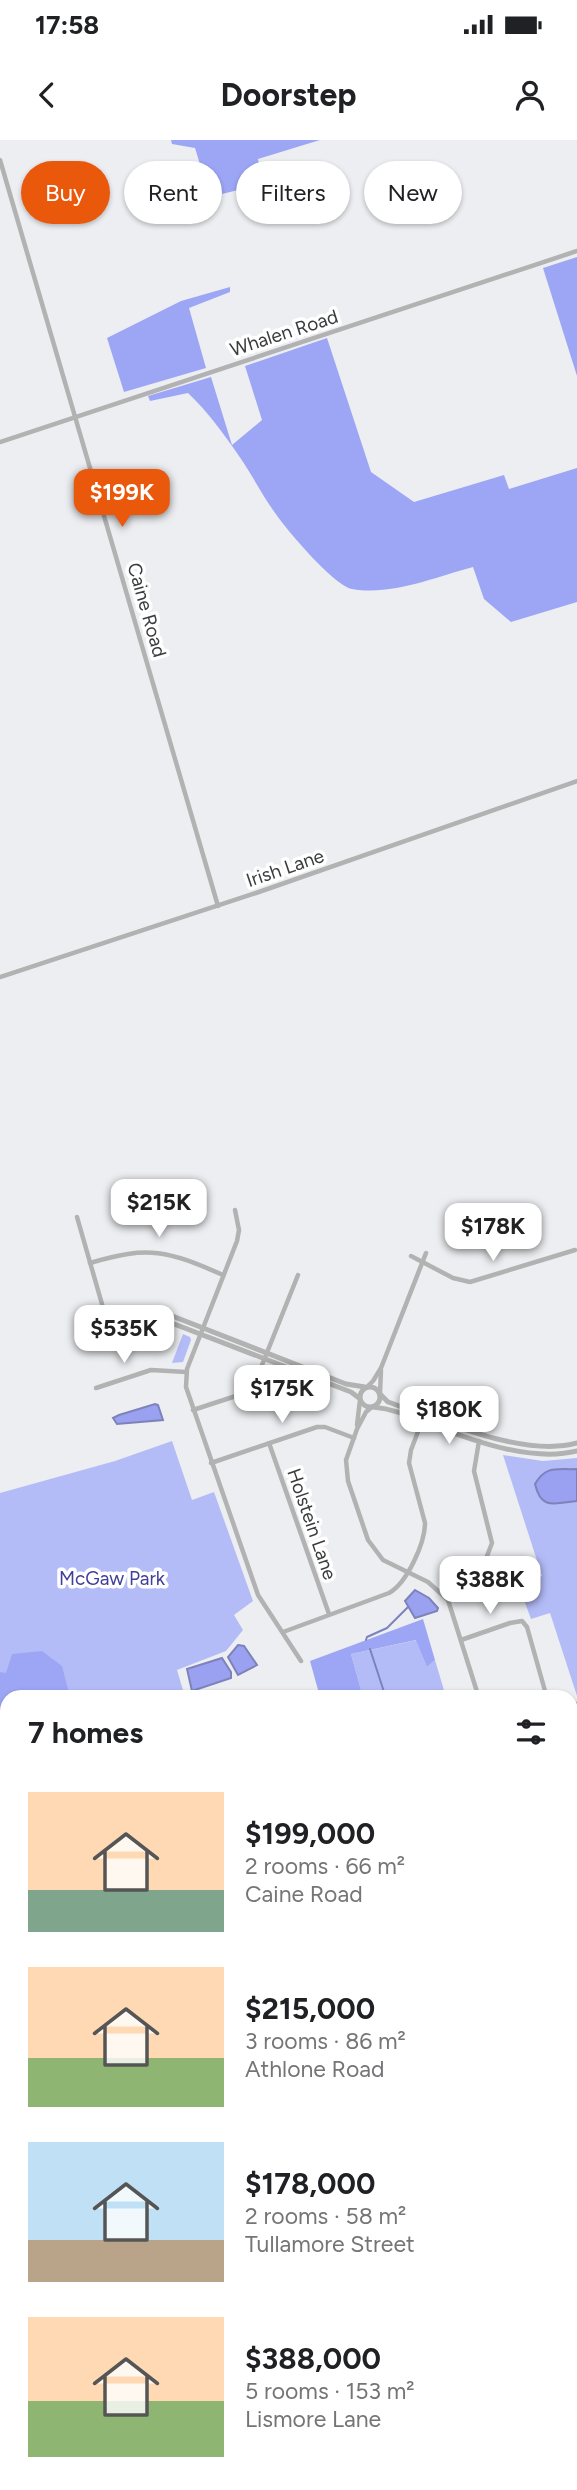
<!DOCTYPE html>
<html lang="en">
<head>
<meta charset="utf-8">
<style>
	:root { --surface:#fff; --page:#f2f2f2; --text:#202124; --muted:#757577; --accent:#ea580c }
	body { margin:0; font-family:Figtree,sans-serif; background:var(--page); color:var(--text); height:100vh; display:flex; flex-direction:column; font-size:26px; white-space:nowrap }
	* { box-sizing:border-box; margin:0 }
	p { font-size:23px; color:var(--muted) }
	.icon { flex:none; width:38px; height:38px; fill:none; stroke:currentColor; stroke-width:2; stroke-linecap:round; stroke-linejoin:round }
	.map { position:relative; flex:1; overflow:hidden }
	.side { position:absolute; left:0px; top:1550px; width:578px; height:800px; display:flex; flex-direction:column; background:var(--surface); border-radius:21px 21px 0 0; box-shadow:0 2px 5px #0004 }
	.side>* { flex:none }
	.banner { position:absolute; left:21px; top:21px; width:536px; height:63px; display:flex; gap:14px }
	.price { position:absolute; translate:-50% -60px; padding:0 16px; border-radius:14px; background:#fff; color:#222; font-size:23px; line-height:46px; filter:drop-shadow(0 2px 4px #0008) }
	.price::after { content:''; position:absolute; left:50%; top:42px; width:21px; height:16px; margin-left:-10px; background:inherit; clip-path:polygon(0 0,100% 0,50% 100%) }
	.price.on { background:var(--accent); color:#fff }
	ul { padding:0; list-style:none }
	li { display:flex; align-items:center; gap:21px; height:175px; padding:0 28px }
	li span { display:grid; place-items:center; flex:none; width:196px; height:140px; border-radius:0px; color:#555 }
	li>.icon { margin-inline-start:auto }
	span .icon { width:84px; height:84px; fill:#fffc; stroke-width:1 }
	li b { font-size:30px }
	h2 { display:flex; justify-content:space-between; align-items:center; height:84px; padding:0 28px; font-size:30px }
	.tag { padding:0 24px; border-radius:32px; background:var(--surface); box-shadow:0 2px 5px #0004; font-size:24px; line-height:63px }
	.tag.on { background:var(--accent); color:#fff }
	.status { display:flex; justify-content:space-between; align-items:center; height:49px; padding:0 35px; background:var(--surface); direction:ltr }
	.status svg { height:19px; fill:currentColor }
	header { display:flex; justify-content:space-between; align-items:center; height:91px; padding:0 28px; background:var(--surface); font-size:32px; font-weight:700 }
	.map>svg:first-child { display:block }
	.green { fill:#b4bcf8 }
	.forest { fill:#9da6f5 }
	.water { fill:#99a1f0; stroke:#7d83ba; stroke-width:2 }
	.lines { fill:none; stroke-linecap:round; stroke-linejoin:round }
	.stream { stroke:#7d83ba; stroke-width:2 }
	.minor { stroke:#b2b2b3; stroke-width:4.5 }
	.tertiary { stroke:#b2b2b3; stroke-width:5 }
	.secondary { stroke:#949497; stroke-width:6 }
	.labels { text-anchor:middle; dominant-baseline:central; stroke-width:7; stroke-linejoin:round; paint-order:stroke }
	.street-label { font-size:19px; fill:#3b3c3d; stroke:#fff }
	.park-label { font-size:19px; fill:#403f9a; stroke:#fff }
</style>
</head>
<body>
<div class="status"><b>17:58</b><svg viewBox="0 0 49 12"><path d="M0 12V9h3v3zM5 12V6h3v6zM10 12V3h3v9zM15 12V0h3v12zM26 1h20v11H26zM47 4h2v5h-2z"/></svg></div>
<header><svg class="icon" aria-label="back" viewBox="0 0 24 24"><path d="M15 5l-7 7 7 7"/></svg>Doorstep<svg class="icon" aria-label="person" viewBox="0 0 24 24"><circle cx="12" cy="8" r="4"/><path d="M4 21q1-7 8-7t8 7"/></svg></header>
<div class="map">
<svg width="577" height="2350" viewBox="0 0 577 2350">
	<rect width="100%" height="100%" fill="#edeef1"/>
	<!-- green -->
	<g class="green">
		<path d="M183,1194L190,1197L191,1200L183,1222L172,1223Z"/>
		<path d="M172,1301L192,1360L214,1352L253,1461L234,1475L243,1490L226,1511L177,1530L185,1557L7,1558V1672L0,1674V1353L115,1321Z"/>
		<path d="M503,1315L543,1321L577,1318V1556L550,1473L531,1479L518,1444L542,1436Z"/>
		<path d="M417,1500L427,1527L435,1520L446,1557H363L351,1514Z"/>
		<path d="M7,2019V2085L0,2102V2023Z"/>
		<path d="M0,2153L7,2175V2237L0,2239Z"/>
		<path d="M577,2239V2350H222L221,2343H570L571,2242Z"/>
	</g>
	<!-- forest -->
	<g class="forest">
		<path d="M171,0H320L258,19L262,44L210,57L195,8L172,4Z"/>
		<path d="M577,117V236L543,128Z"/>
		<path d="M230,147V152L189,168L206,228L124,252L107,198L181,161Z"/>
		<path d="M327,198L371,332L414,362L504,335L509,349L577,328V462L511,482L484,459L473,427C435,437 392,456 352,449C333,445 285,388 273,370C261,353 251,333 239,316C224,294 207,271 188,253L150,261L148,256L211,237L232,305L262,280L245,226Z"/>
		<path d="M423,1479L435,1520L427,1527L416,1500L351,1514L363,1557H320L310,1521Z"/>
		<path d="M42,1511L62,1526L70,1557L7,1558V1672L0,1674V1532L6,1533L12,1514Z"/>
		<path d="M571,1972L577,1993L575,2001L577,2006V2052L571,2035Z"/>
	</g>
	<!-- water -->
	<g class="water">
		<path d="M155,1264L158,1265L163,1280L117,1284L113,1278L119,1275Z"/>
		<path d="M577,1329V1361C556,1363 541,1371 535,1344C546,1325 556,1330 577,1329Z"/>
		<path d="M415,1450L429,1458L438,1468L437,1471L415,1478L405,1461Z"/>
		<path d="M238,1505L244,1506L257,1525L238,1535L228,1517Z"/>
		<path d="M222,1518L231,1532V1538L192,1551L187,1529Z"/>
	</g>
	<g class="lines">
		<!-- stream -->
		<g class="stream">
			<path d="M366,1500L367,1497L387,1488L408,1467"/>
			<path d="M370,1509L386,1558"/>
			<path d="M0,2010L7,2005"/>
		</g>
		<!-- minor -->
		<g class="minor">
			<path d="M0,20L218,766"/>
			<path d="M0,302L577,111"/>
			<path d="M0,837L256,753L577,641"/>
			<path d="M235,1070L239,1090L237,1101L187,1229L186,1247L258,1455L301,1521"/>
			<path d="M77,1077L108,1185"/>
			<path d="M411,1116L453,1138L470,1142L575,1110"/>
			<path d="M90,1123C149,1105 168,1111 223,1135"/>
			<path d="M367,1247L373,1241L381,1228L426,1113"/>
			<path d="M96,1248L151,1230L186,1232"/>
			<path d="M380,1253L381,1230"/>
			<path d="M372,1267L366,1272L357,1289L346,1320L348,1341L368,1400L383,1420L428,1442L448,1460L479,1558"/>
			<path d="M193,1270L242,1254L254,1245L298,1135"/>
			<path d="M357,1285L360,1260"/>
			<path d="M269,1303L329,1474"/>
			<path d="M211,1323L317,1287H325L354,1298"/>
			<path d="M448,1460L473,1444L482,1429L492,1403L474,1331L479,1301"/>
			<path d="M283,1492L389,1453C407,1443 425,1403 425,1383L409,1323L411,1310L422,1281"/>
			<path d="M461,1500L510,1483L522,1481L527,1487L547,1558"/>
			<path d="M570,1566L577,1564"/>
			<path d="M570,1634L574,1647L570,1654"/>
			<path d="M570,1871L577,1884"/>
			<path d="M0,1956L7,1958"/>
			<path d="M7,2100C1,2119 1,2136 7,2155"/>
			<path d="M0,2319L7,2317"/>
			<path d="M63,2343L65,2350"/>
			<path d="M216,2343V2350"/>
			<path d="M116,2350L139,2343"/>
		</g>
		<!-- tertiary -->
		<g class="tertiary">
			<circle cx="370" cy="1257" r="10"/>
			<path d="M380,1254L388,1262C439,1280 524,1318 577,1303"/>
			<path d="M359,1258L351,1252L156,1177H132L82,1194L79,1187L130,1170H157L346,1244L365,1247"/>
			<path d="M373,1267C396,1269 414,1278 435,1286C476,1302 533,1322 577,1311"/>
			<path d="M570,1887H577"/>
			<path d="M570,1908L577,1907"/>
			<path d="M0,2243L7,2241"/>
			<path d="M0,2249L7,2246"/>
		</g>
		<!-- secondary -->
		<g class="secondary">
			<path d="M570,1701L577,1699"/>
			<path d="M0,1883L7,1881"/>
		</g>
	</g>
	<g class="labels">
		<!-- street labels -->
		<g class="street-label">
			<text transform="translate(284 193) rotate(-18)">Whalen Road</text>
			<text transform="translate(147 470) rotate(74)">Caine Road</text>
			<text transform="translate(285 728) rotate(-19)">Irish Lane</text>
			<text transform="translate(312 1384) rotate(71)">Holstein Lane</text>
		</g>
		<!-- park labels -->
		<g class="park-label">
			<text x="112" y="1438">McGaw Park</text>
		</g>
	</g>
</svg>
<b class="price on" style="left:122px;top:389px">$199K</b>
<b class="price" style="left:159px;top:1099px">$215K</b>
<b class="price" style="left:493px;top:1123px">$178K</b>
<b class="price" style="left:124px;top:1225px">$535K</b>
<b class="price" style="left:282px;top:1285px">$175K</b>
<b class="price" style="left:449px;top:1306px">$180K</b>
<b class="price" style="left:490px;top:1476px">$388K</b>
<div class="banner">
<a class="tag on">Buy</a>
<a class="tag">Rent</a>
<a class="tag">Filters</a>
<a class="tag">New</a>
</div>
<section class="side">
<h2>7 homes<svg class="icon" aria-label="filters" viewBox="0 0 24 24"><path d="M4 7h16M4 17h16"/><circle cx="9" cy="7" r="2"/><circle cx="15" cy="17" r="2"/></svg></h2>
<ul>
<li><span style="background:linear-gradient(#ffd9b3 70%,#7fa58c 0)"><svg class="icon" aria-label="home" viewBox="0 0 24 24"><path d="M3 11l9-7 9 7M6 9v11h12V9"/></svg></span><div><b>$199,000</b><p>2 rooms · 66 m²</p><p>Caine Road</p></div></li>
<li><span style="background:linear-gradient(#ffd9b3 65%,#8fb573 0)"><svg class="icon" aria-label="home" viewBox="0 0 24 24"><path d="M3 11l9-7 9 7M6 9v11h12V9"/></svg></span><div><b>$215,000</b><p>3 rooms · 86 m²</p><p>Athlone Road</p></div></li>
<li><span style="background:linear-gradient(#bfe0f5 70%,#b9a48a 0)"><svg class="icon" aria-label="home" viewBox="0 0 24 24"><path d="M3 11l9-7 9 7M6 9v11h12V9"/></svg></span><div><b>$178,000</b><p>2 rooms · 58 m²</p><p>Tullamore Street</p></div></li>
<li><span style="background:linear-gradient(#ffd9b3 60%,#8fb573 0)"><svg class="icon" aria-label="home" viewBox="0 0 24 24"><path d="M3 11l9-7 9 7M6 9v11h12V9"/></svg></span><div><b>$388,000</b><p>5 rooms · 153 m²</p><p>Lismore Lane</p></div></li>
</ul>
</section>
</div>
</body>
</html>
